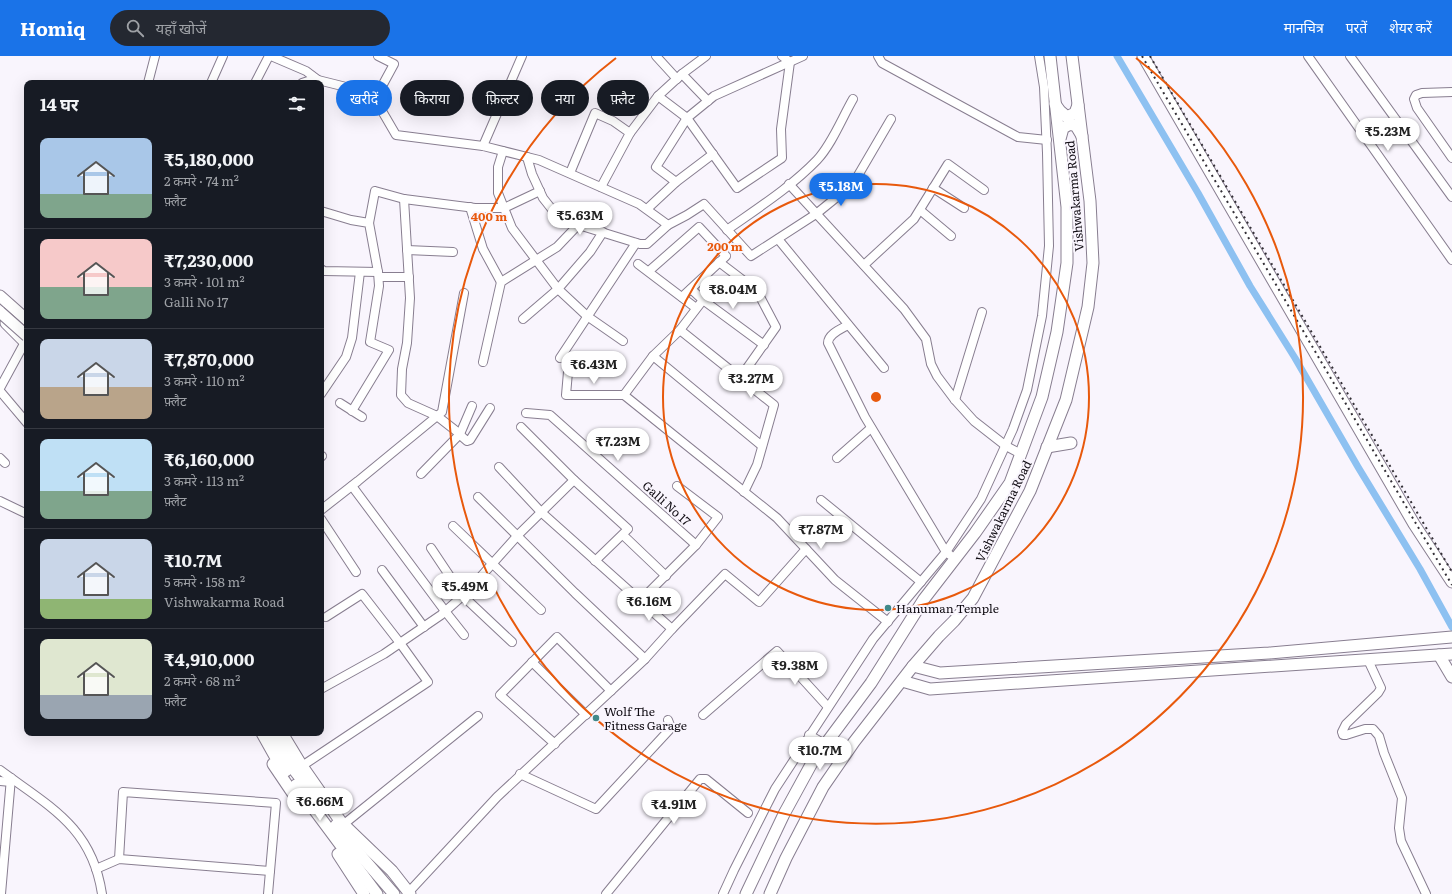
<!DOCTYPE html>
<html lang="hi">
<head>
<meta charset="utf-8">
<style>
	:root { --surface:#171b24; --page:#242831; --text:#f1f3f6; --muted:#9ea1a6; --line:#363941; --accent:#1a73e8 }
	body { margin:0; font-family:Literata,"Noto Sans Devanagari",serif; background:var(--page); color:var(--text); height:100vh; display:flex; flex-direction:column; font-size:15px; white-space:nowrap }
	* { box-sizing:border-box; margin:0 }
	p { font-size:13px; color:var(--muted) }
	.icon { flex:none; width:22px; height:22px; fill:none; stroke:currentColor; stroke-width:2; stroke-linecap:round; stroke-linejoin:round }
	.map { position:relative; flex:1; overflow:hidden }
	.drawer { position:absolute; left:24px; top:24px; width:300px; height:656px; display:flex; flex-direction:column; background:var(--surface); border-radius:8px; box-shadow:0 4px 16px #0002 }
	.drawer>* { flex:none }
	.top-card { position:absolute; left:336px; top:24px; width:380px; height:36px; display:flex; gap:8px }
	.price { position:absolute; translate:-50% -34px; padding:0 9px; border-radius:14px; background:#fff; color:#222; font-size:13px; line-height:26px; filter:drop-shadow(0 1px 2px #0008) }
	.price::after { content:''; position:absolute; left:50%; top:24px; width:12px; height:9px; margin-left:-6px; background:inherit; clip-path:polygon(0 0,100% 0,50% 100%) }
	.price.on { background:var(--accent); color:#fff }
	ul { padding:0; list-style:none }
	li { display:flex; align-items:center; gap:12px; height:100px; padding:0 16px }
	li+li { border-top:1px solid var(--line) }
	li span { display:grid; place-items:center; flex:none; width:112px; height:80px; border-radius:8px; color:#555 }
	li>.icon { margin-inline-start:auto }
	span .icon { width:48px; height:48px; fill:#fffc; stroke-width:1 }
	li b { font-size:17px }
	h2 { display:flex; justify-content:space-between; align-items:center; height:48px; padding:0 16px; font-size:17px }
	.chip { padding:0 14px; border-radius:18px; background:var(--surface); box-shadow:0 4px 16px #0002; font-size:14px; line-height:36px }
	.chip.on { background:var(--accent); color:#fff }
	header { display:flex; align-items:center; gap:24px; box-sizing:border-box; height:56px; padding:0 20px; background:var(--accent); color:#fff }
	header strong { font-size:19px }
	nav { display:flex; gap:22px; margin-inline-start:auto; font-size:14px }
	.search { width:280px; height:36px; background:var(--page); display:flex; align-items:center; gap:10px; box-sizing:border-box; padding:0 14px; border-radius:22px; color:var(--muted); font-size:15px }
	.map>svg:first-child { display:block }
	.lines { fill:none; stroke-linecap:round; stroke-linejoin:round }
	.canal { stroke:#8dc1f1; stroke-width:7 }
	.street-casing { stroke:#887e90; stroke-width:10 }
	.secondary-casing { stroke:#887e90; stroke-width:13 }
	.street { stroke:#fff; stroke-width:8 }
	.secondary { stroke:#fff; stroke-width:11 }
	.rail { stroke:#332f36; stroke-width:2; stroke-dasharray:2 4; stroke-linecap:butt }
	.secondary-bridge-casing { stroke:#887e90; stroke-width:13; stroke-linecap:butt }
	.secondary-bridge { stroke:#fff; stroke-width:11 }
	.ring { fill:none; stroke:#e8590c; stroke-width:2 }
	.poi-dot { fill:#418989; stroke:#f9f5fd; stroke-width:1.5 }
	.labels { text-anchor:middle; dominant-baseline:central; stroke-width:4; stroke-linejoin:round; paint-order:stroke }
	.street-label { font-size:12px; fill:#100c13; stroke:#f9f5fd }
	.poi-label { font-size:12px; fill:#100c13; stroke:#f9f5fd; text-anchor:start }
	.centre { fill:#e8590c; stroke:#f9f5fd; stroke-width:2 }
	.ring-label { font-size:12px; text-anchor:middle; font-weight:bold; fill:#e8590c; stroke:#f9f5fd; stroke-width:4; stroke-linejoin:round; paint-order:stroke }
</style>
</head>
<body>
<header>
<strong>Homiq</strong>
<div class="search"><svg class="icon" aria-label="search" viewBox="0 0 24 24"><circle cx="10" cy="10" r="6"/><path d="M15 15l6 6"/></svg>यहाँ खोजें</div>
<nav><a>मानचित्र</a><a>परतें</a><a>शेयर करें</a></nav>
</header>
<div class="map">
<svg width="1452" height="838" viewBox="0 0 1452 838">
	<rect width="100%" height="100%" fill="#f9f5fd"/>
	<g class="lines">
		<!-- canal -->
		<path class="canal" d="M1117,0L1198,137L1250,230L1295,302L1358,411L1420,513L1452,571"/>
		<defs>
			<g id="street">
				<path d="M271,0L306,15L318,24"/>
				<path d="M656,0L677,23"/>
				<path d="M878,0L882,7L1018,81L1047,84"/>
				<path d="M1308,0L1452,204"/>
				<path d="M1350,0L1452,141"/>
				<path d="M682,18L706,0"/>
				<path d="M148,27L155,0"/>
				<path d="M211,27L223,0"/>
				<path d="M255,27L269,0"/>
				<path d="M302,27L311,24H318L350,32L375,43L396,79L483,90L539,104L639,148L668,169L687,159L704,148L751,200L816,158L853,128L891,63"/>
				<path d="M1452,36L1422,37L1416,39L1414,43L1417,52L1452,102"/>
				<path d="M658,40L682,18L708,45"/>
				<path d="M375,43L394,8L378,0"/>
				<path d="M630,77L658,40L687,62L737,132L782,102L781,73L790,6L782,0"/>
				<path d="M483,90L522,0"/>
				<path d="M503,95L498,111V137L512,172L558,233L587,260L623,285"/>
				<path d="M527,101L532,118L543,142L558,161L585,171L640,188H647L668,169"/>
				<path d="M570,117L595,57L613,65L630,77L601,131"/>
				<path d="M676,126L656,111L687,62L714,40L803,0"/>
				<path d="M789,128L904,253L926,283L931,308L937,320L955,344L974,365L1006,390L1021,398"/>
				<path d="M933,132L964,152"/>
				<path d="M404,143L410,242L407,287L402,313L401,339L408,347L437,360L460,378"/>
				<path d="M470,151L483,193L501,226"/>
				<path d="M647,153L676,126L713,98"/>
				<path d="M920,154L951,180"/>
				<path d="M321,155L351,164L369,167L378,216L379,230L370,286L389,294L352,355"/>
				<path d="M369,167L375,135L404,143L475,152H504L540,135"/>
				<path d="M727,174C758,152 791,131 817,104C832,88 842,62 853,43"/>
				<path d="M778,183L884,312"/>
				<path d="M407,194L453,196"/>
				<path d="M719,206L757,235L776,271L740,322"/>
				<path d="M638,208L696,252"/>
				<path d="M864,209L914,163L948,108L984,134"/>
				<path d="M321,213L324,215L378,216"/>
				<path d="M649,215L699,171L726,200L682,241"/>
				<path d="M379,221H409"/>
				<path d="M691,233L703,244L764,289"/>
				<path d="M523,263L558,233L590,196L603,176"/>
				<path d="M848,269C841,273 828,278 828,287L865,361L946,496L950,499"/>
				<path d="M680,274L774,349L757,409L744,436"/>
				<path d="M653,300L762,390"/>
				<path d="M560,302L636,187"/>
				<path d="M483,306L501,226L557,191L578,169"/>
				<path d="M568,316L566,339H624L777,462L835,524L888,566"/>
				<path d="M0,332L25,286"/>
				<path d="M0,335L27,367"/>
				<path d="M321,338L346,301L352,282L360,216"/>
				<path d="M624,339L653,300L680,274L703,244"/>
				<path d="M955,344L982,256"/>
				<path d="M340,347L362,361"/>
				<path d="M526,357L550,359L696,489"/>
				<path d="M521,371L574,424L628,473L595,505"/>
				<path d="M459,378L467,385L470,384L490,352"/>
				<path d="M321,401L322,400"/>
				<path d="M0,402L5,407"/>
				<path d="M837,402L871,372"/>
				<path d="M499,411L541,456L672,573"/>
				<path d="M421,418L460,378L472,350"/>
				<path d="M352,430L445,555L464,579"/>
				<path d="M478,441L575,537L645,603"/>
				<path d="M821,444L921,526"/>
				<path d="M0,445L27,458"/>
				<path d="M321,454L358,425L442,356L464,237"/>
				<path d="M321,463L356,516"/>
				<path d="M453,470L541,554"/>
				<path d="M623,479L666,520"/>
				<path d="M431,492L463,540L512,586"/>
				<path d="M382,514L424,571"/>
				<path d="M641,544L696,489L718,461L677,430"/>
				<path d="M1368,604L1381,632L1378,637L1346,668L1342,676L1343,679H1346L1365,673H1373L1379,680L1384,697L1402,742L1399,772L1401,785L1426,838"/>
				<path d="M532,606L586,659"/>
				<path d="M321,633L384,598L441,559L467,536L518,479L574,424"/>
				<path d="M703,659L777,595L828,651"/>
				<path d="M809,679L825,688"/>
				<path d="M555,688L500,639L557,581L611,635"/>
				<path d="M302,710L428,626L400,587L362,538L326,561"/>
				<path d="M0,714C50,751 92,771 102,838"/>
				<path d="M520,718L596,753L671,672L668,664"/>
				<path d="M0,725L11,726"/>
				<path d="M344,768L478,660"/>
				<path d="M119,803L123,736L276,747L268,838"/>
				<path d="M96,813L119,803L270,815"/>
				<path d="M1,838L11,722"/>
				<path d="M407,838L497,741L645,603L672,573L725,518L759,546L806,493"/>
				<path d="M606,838L700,723H706L748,757"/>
				<path d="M723,838L734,814L775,733L873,583L946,496L981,443L1013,373L1027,334L1042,260L1049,190L1047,97L1044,31L1039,0"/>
			</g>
			<g id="secondary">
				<path d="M1143,0L1414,468L1452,526"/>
				<path d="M1055,48L1060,55L1067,61L1075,57L1078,49"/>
				<path d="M1060,83L1063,72L1070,68L1076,70L1082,80"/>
				<path d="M0,240L27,264"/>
				<path d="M6,267L27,288"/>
				<path d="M1047,391L1071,387"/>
				<path d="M1439,599L1452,621"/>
				<path d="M913,610L940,617L1269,597L1452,581"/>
				<path d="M902,625L930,633L1452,598"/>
				<path d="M262,677L276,702L286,715"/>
				<path d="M271,677L288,706L316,742"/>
				<path d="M282,677L302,710L341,766L392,815L410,838"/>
				<path d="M273,708L298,745"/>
				<path d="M296,729L377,838"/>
				<path d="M336,769L356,794L394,838"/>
				<path d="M338,798L364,838"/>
				<path d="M746,838L784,758L813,705L871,627L924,543L975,477L1010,427L1042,341L1057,276L1067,207V151L1050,0"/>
				<path d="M770,838L786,802L823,731L854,686L913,610L939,580L954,565L973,542L1030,435L1066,344L1088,251L1093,207L1090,145L1072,0"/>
			</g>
		</defs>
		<!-- street casing -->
		<use href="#street" class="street-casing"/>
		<!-- secondary casing -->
		<use href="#secondary" class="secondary-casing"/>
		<!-- street -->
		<use href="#street" class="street"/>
		<!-- secondary -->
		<use href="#secondary" class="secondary"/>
		<!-- rail -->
		<g class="rail">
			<path d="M1142,0L1452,529"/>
			<path d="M1150,0L1452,516"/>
		</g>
		<defs>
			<path id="secondary-bridge" d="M0,256L27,280"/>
		</defs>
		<!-- secondary-bridge casing -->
		<use href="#secondary-bridge" class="secondary-bridge-casing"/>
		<!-- secondary-bridge -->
		<use href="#secondary-bridge" class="secondary-bridge"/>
	</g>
	<!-- distance rings -->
	<g class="ring">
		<circle cx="876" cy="341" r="213"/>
		<path d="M1136 2A427 427 0 1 1 616 2"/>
	</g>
	<!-- markers -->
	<g class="poi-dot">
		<circle cx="888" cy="552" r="4"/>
		<circle cx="596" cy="662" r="4"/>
	</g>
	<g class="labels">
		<!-- street labels -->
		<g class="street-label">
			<text transform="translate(1074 140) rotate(-95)">Vishwakarma Road</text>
			<text transform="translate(667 447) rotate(42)">Galli No 17</text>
			<text transform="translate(1003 455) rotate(-64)">Vishwakarma Road</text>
		</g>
		<!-- poi labels -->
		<g class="poi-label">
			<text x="896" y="552">Hanuman Temple</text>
			<text x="604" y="655">Wolf The<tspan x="604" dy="14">Fitness Garage</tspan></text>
		</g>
	</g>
	<circle cx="876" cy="341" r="6" class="centre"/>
	<g class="ring-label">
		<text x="489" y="165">400 m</text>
		<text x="725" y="195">200 m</text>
	</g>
</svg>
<b class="price" style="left:1388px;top:96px">₹5.23M</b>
<b class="price on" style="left:841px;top:151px">₹5.18M</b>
<b class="price" style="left:580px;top:180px">₹5.63M</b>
<b class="price" style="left:733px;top:254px">₹8.04M</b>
<b class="price" style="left:594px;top:329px">₹6.43M</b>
<b class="price" style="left:751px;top:343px">₹3.27M</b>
<b class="price" style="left:618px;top:406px">₹7.23M</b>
<b class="price" style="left:821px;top:494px">₹7.87M</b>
<b class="price" style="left:465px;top:551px">₹5.49M</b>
<b class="price" style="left:649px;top:566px">₹6.16M</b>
<b class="price" style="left:795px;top:630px">₹9.38M</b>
<b class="price" style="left:820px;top:715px">₹10.7M</b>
<b class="price" style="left:320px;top:766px">₹6.66M</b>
<b class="price" style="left:674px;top:769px">₹4.91M</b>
<div class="top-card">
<a class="chip on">खरीदें</a>
<a class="chip">किराया</a>
<a class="chip">फ़िल्टर</a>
<a class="chip">नया</a>
<a class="chip">फ़्लैट</a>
</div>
<section class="drawer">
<h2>14 घर<svg class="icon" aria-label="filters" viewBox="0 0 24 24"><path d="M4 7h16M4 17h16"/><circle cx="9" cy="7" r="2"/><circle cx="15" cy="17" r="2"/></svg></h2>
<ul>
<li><span style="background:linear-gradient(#a9c7e8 70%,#7fa58c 0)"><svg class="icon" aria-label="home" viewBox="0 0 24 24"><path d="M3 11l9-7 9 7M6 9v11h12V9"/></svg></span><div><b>₹5,180,000</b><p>2 कमरे · 74 m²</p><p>फ़्लैट</p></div></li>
<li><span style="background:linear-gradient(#f6c9c9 60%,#7fa58c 0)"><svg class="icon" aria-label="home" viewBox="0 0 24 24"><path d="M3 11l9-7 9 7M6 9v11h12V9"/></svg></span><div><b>₹7,230,000</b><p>3 कमरे · 101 m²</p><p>Galli No 17</p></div></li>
<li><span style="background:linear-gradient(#c9d6e8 60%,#b9a48a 0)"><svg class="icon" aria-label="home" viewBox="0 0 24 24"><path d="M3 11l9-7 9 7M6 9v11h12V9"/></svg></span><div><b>₹7,870,000</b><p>3 कमरे · 110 m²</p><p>फ़्लैट</p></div></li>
<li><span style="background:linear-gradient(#bfe0f5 65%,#7fa58c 0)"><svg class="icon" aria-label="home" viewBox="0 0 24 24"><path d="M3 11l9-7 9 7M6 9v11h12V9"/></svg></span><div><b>₹6,160,000</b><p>3 कमरे · 113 m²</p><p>फ़्लैट</p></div></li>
<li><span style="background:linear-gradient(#c9d6e8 75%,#8fb573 0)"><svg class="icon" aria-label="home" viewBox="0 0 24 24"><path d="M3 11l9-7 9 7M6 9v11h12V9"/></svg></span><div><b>₹10.7M</b><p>5 कमरे · 158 m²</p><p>Vishwakarma Road</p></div></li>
<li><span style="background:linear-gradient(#dfe7d0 70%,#9aa5b1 0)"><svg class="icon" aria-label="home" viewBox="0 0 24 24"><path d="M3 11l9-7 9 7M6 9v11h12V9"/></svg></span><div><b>₹4,910,000</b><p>2 कमरे · 68 m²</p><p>फ़्लैट</p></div></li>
</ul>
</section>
</div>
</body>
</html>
